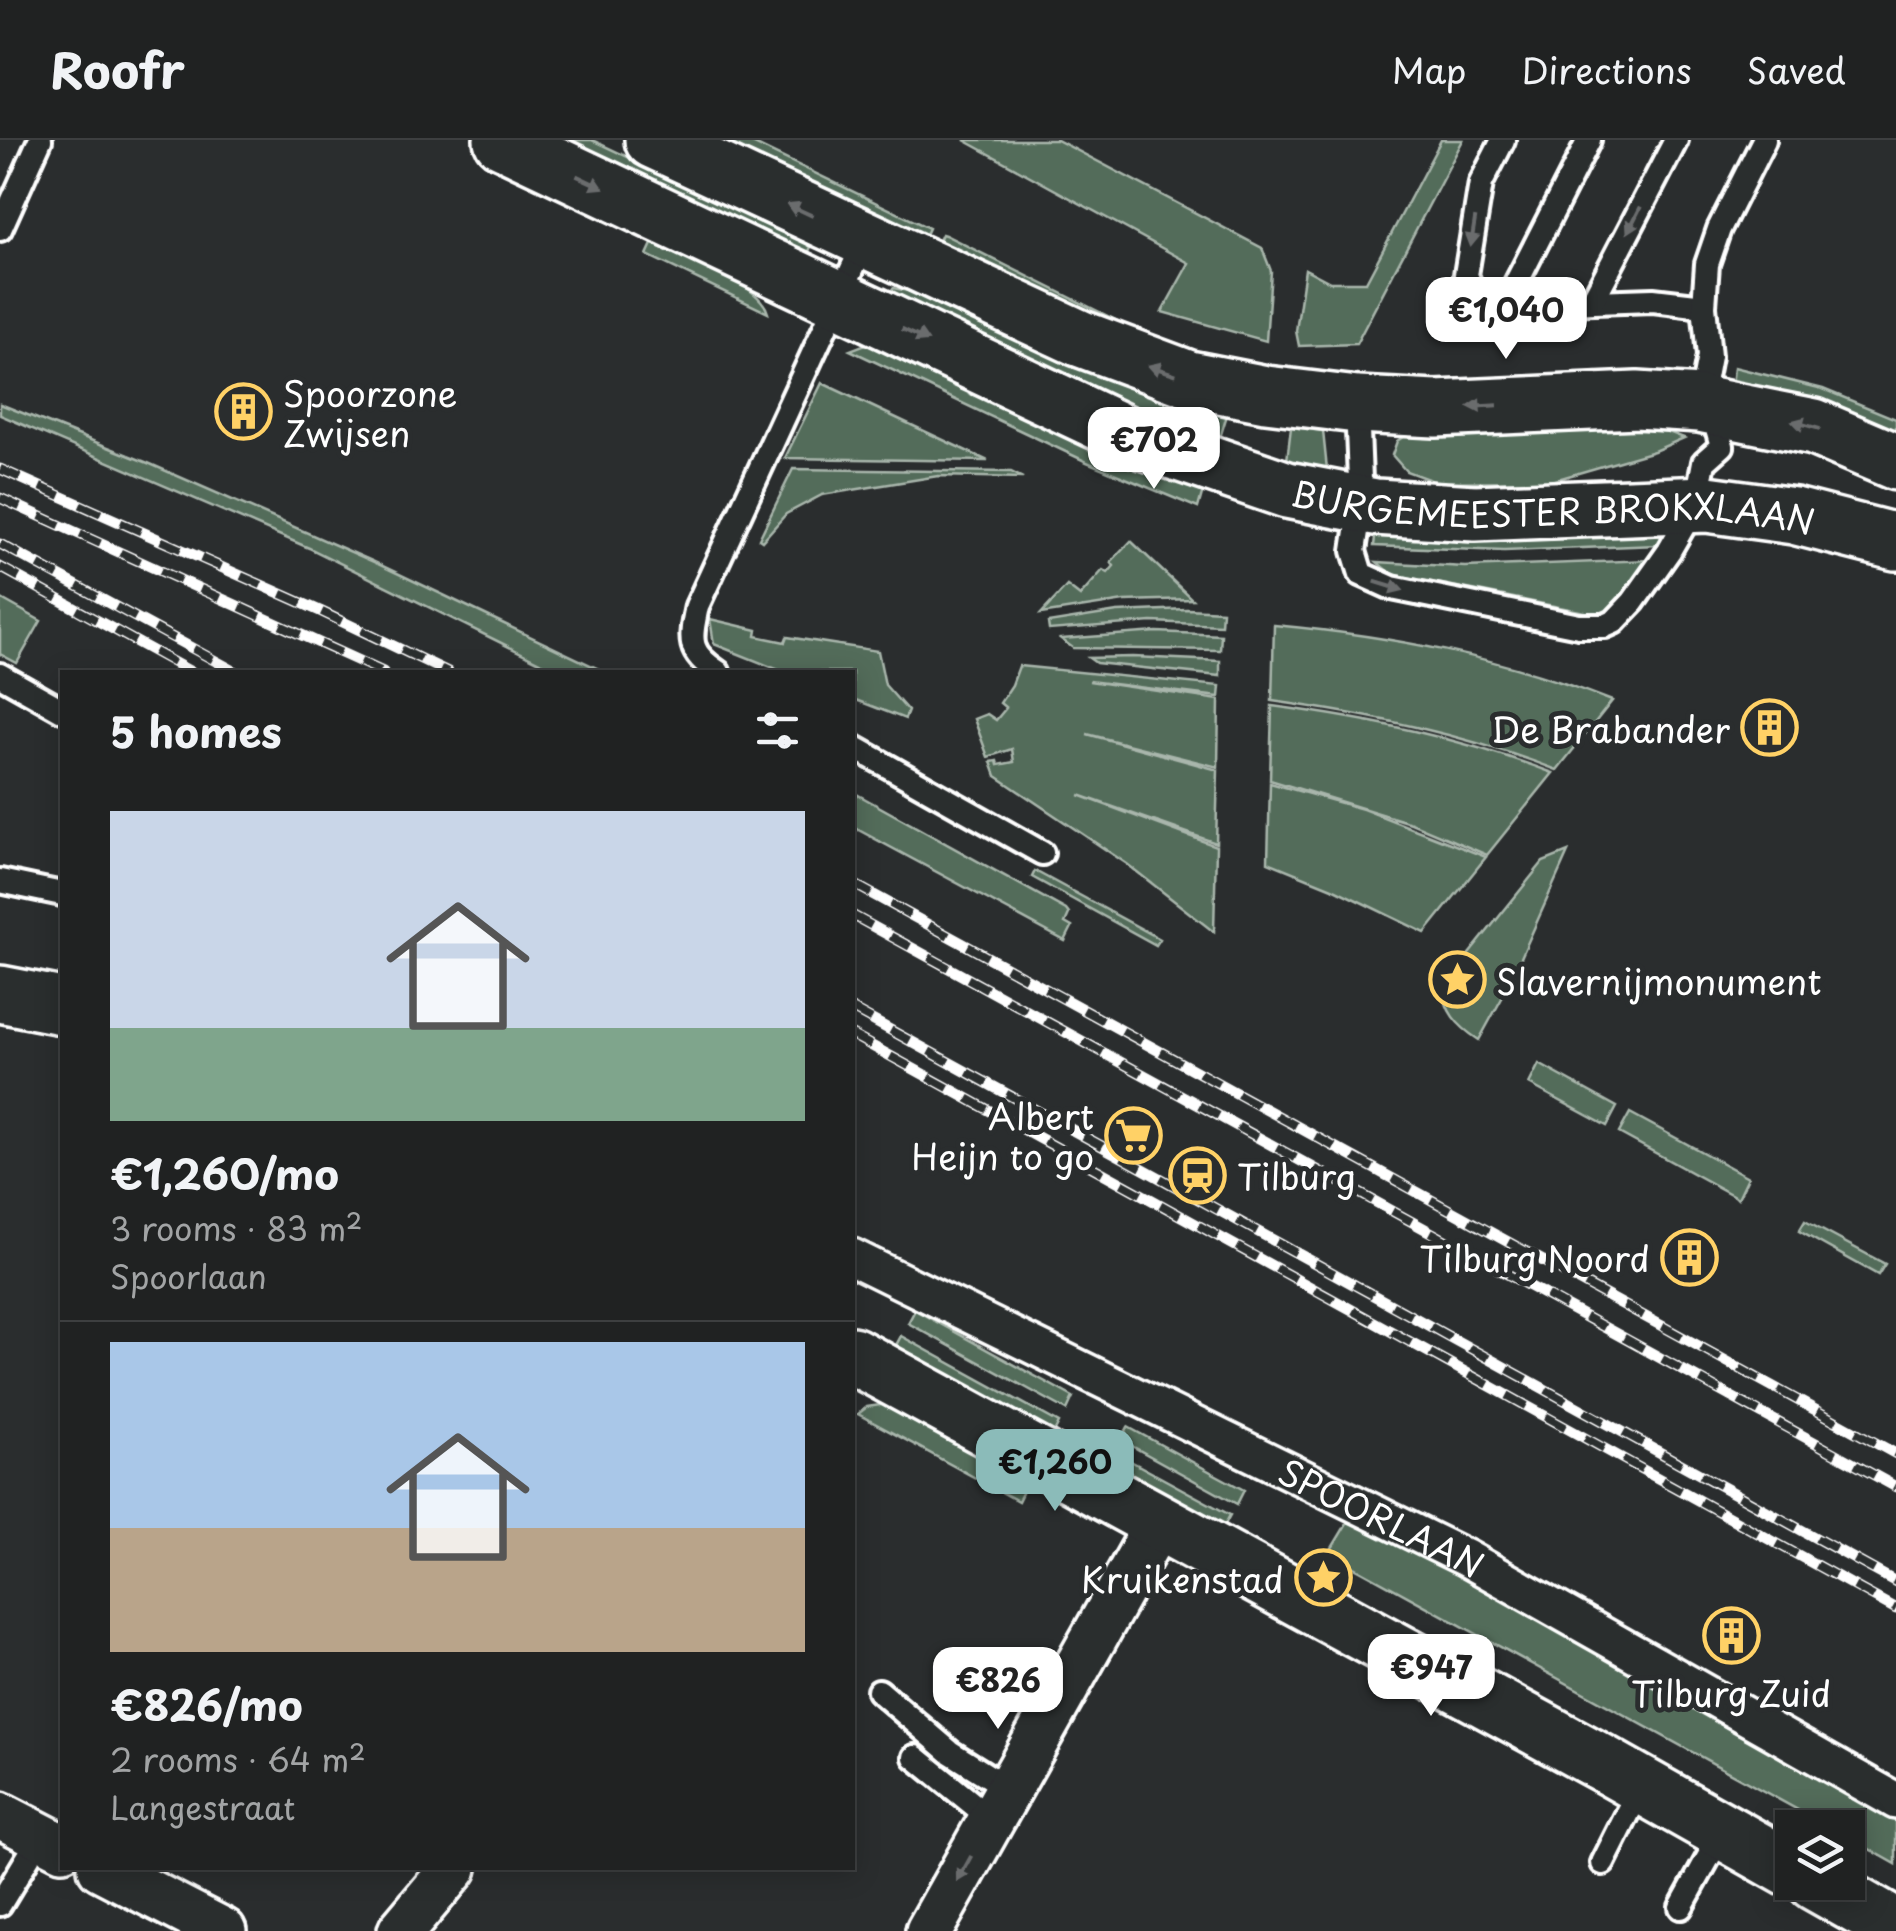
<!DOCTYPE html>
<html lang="en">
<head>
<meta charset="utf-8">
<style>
	:root { --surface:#202222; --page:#282a2a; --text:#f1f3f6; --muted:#a2a4a5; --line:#3d3f40; --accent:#8bbbb9 }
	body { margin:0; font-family:"Playpen Sans",sans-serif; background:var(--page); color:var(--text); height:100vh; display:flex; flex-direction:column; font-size:38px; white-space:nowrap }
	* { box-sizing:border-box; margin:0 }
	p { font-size:32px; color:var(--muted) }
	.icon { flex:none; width:55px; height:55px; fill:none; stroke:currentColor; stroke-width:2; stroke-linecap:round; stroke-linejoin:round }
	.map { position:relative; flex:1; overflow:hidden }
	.drawer { position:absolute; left:60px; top:530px; width:795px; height:1200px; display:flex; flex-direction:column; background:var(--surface); border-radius:0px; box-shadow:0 5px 25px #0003,0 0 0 2px var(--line) }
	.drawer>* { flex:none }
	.fabs { position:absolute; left:1775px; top:1670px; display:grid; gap:20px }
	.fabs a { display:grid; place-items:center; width:90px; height:90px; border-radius:0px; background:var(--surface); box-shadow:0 5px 25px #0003,0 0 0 2px var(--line); font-size:50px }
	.price { position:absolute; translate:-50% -85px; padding:0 22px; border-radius:20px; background:#fff; color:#222; font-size:32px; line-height:65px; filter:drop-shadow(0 2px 5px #0008) }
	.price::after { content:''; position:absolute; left:50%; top:60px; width:30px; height:22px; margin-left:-15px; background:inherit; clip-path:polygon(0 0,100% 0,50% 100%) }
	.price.selected { background:var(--accent); color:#111 }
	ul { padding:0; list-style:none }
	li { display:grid; align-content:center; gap:20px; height:530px; padding:0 50px }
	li+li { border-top:2px solid var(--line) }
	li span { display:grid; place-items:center; height:310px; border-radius:0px; color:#555 }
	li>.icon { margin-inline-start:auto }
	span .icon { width:180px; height:180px; fill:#fffc; stroke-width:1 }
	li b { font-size:42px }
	h2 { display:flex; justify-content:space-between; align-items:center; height:120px; padding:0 50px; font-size:42px }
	header { display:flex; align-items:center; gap:60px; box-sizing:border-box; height:140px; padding:0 50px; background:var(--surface); border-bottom:2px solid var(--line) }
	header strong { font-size:48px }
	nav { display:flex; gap:55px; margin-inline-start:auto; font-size:35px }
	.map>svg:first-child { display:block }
	.green { fill:#536c5a; stroke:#a9b6ac; stroke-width:2.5 }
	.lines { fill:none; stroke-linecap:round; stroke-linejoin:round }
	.service-casing { stroke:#fff; stroke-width:30 }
	.pedestrian-casing { stroke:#fff; stroke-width:42 }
	.minor-casing { stroke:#fff; stroke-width:52 }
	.tertiary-casing { stroke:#fff; stroke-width:62 }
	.service { stroke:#2a2d2e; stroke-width:22 }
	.pedestrian { stroke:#2a2d2e; stroke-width:35 }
	.minor { stroke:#2a2d2e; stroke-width:45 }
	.tertiary { stroke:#2a2d2e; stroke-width:55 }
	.rail-casing { stroke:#fff; stroke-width:11 }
	.rail { stroke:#2a2d2e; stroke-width:8; stroke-dasharray:22; stroke-linecap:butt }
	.oneway { fill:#6a6c6d }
	.labels { text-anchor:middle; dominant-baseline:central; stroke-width:10; stroke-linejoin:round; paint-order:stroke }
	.poi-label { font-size:35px; fill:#fff; stroke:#2a2d2e; text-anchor:end }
	.street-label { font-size:35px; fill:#fff; stroke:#2a2d2e }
</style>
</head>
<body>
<header>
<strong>Roofr</strong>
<nav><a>Map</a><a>Directions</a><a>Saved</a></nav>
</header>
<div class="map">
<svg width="1896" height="1791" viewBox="0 0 1896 1791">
	<rect width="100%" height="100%" fill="#2a2d2e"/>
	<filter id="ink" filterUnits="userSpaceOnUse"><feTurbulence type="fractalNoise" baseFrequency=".01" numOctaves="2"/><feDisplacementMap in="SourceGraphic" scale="20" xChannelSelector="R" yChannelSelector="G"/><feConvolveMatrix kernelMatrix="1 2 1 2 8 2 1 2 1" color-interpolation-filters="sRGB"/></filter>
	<g filter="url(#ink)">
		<!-- green -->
		<g class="green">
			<path d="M525,0H592L795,96L811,107L800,130Z"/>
			<path d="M676,0H746L929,88L923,101L936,107L942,94L945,95L1148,196L1183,209L1243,224L1240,239Z"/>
			<path d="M964,0H1057L1262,108L1271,131L1266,201L1162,172L1189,123Z"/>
			<path d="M1441,0H1463L1356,204L1299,206L1296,191L1305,129L1330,142H1366Z"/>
			<path d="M653,102C682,117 760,142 768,173L647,115Z"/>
			<path d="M893,148L914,152L1078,228L1171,261L1227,275L1214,317L883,169Z"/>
			<path d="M871,202L1207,336L1198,368L1087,322L850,210Z"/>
			<path d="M1734,227L1823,249L1896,279V313L1731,257Z"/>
			<path d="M822,243L988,321L785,318Z"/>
			<path d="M0,264L148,323L374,422L605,532H560L309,408L0,275Z"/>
			<path d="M1291,287L1323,291L1328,339L1285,337Z"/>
			<path d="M1630,287L1661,289L1684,298L1654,311L1551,341L1436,342L1406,331L1392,315L1397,301L1406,295Z"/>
			<path d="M793,329L1011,332L1023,338L938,336L822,355L786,374L762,401L759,399Z"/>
			<path d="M1665,387L1658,405L1504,411L1374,406L1376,389Z"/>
			<path d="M1131,401L1192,459L1124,461L1041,474L1067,446L1080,456L1103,430L1108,433L1114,426L1111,422Z"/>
			<path d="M1650,420C1636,441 1623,472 1595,474L1391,434L1377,422L1465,427Z"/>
			<path d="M0,458L41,481L17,523L0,514Z"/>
			<path d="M1187,469L1222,471L1221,485L1152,482L1049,490L1048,483L1117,472Z"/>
			<path d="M710,479L757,490L756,496L785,502L787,497L878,511L885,545L908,571L905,579L853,559L852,532H784L714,504Z"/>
			<path d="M1274,485C1392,496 1502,517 1612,561L1557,630C1464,594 1371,575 1272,561Z"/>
			<path d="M1157,492L1221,495L1220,510L1073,508L1061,499Z"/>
			<path d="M1133,517L1220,521V536L1096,523L1089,518Z"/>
			<path d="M1019,526L1220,546L1219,557L1089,541L1219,560L1218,627L1087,594L1218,630L1216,703L1079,655L1216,706L1214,792L1127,724L996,636L991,622L997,621L998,625L1014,622L1012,609L988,617L974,579L987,574L996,580L1006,568L1000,563L1012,545Z"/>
			<path d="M1272,566C1370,579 1461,598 1553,633L1487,715L1411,683L1270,640Z"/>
			<path d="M1270,643L1363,669L1486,717L1425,793L1332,748L1268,722Z"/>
			<path d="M853,652L1066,770L1069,774L1065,783L1072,787L1065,801L853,687Z"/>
			<path d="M1568,712L1507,849L1479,900C1459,887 1441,870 1445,844L1543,722Z"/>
			<path d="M1035,731L1160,799L1156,805L1032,737Z"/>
			<path d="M1539,924L1617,967L1607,986L1529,944Z"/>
			<path d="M1630,973L1748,1037L1738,1058L1619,993Z"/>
			<path d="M1805,1081L1885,1124L1878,1135L1799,1091Z"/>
			<path d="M915,1170L1073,1257L1067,1270L908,1183Z"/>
			<path d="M901,1196L1059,1283L1053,1295L894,1209Z"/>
			<path d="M887,1264L1029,1339L1018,1361L858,1274L867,1267Z"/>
			<path d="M1128,1287L1244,1350L1237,1364L1121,1300Z"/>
			<path d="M1114,1312L1230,1375L1223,1388L1106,1325Z"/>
			<path d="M1356,1368L1896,1667V1724L1848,1697V1688L1829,1687L1329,1413Z"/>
		</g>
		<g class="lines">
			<defs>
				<g id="service">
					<path d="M1503,0L1481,43L1466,135L1474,155L1486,162L1505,165L1653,160L1704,166"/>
					<path d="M0,89L40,0"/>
					<path d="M1593,160L1676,0"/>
					<path d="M1505,165L1589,0"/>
					<path d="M1357,265L1361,365L1354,411L1361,434L1392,448L1579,486H1605L1614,482L1633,462L1669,411L1696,364L1704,322L1722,306L1717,288L1700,264L1709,216L1704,166L1707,124L1719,89L1764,0"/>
					<path d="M718,532C687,512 690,500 697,466L865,101"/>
					<path d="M0,535L62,570"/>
					<path d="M852,606L1042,713"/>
					<path d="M0,741L62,754"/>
					<path d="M879,1551L950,1612L1009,1649"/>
					<path d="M915,1617L979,1669L995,1675"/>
					<path d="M1603,1723L1642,1645"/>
					<path d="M0,1764L41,1696"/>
					<path d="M1681,1767L1723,1691"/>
				</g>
				<g id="pedestrian">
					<path id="s1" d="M852,1117L1466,1418L1896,1661"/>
				</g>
				<g id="minor">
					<path d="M0,1675L62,1707"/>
					<path d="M101,1728L223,1791"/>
					<path d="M401,1791L454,1728"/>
					<path d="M929,1791L1159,1382"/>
				</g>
				<g id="tertiary">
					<path id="s2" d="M502,0L1132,297L1287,350L1375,367L1475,373L1707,364L1794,376L1896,402"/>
					<path d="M653,0L1079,198L1189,239L1266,254L1357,265L1436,269L1637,260L1700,264L1814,287L1896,322"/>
					<path d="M0,854L62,866"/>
					<path d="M852,1215L1604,1624L1792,1730"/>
					<path d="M1815,1742L1896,1788"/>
				</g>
			</defs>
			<!-- service casing -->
			<use href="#service" class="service-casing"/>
			<!-- pedestrian casing -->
			<use href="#pedestrian" class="pedestrian-casing"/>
			<!-- minor casing -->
			<use href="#minor" class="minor-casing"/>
			<!-- tertiary casing -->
			<use href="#tertiary" class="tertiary-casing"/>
			<!-- service -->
			<use href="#service" class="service"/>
			<!-- pedestrian -->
			<use href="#pedestrian" class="pedestrian"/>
			<!-- minor -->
			<use href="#minor" class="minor"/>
			<!-- tertiary -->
			<use href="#tertiary" class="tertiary"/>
			<defs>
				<g id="rail">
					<path d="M0,329L320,471L448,532"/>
					<path d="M0,358L383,532"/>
					<path d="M0,404L236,532"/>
					<path d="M0,427L191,532"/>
					<path d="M852,743L1896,1314"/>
					<path d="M852,775L1896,1347"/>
					<path d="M852,869L1896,1442"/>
					<path d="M852,895L1896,1469"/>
				</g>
			</defs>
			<!-- rail casing -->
			<use href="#rail" class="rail-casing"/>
			<!-- rail -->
			<use href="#rail" class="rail"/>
		</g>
		<!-- one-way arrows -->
		<defs><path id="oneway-solid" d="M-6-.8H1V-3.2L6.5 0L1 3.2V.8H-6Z" transform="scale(2.5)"/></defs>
		<g class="oneway">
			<use href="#oneway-solid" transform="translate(590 42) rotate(25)"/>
			<use href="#oneway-solid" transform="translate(800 70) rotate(-155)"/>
			<use href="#oneway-solid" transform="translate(1634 80) rotate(117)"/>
			<use href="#oneway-solid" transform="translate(1473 92) rotate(99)"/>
			<use href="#oneway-solid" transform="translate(915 195) rotate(25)"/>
			<use href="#oneway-solid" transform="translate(1162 230) rotate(-162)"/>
			<use href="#oneway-solid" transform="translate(1483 266) rotate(177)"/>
			<use href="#oneway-solid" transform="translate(1806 285) rotate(-164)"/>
			<use href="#oneway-solid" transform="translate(1389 446) rotate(17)"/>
			<use href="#oneway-solid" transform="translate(964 1729) rotate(119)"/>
		</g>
	</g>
	<!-- icons -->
	<defs>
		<symbol id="building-ring" viewBox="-11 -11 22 22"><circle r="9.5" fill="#2a2d2e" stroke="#ffd166" stroke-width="1.5"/><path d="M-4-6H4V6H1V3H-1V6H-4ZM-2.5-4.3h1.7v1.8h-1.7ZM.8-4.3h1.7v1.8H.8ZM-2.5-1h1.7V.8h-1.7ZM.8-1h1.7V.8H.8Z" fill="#ffd166"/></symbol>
		<symbol id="sight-ring" viewBox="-11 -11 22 22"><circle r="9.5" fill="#2a2d2e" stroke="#ffd166" stroke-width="1.5"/><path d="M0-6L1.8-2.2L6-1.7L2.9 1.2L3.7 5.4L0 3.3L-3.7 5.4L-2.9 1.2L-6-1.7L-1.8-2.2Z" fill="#ffd166"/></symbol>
		<symbol id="supermarket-ring" viewBox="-11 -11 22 22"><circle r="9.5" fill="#2a2d2e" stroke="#ffd166" stroke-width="1.5"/><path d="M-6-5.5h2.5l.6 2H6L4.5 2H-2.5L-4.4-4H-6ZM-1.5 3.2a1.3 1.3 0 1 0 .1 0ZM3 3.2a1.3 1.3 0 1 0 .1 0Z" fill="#ffd166"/></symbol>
		<symbol id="station-ring" viewBox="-11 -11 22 22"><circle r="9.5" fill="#2a2d2e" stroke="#ffd166" stroke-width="1.5"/><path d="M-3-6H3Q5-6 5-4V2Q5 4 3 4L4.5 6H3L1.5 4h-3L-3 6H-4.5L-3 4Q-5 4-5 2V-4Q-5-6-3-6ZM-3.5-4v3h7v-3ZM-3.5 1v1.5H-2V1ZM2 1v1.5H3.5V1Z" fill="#ffd166"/></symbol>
	</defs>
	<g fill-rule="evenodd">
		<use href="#building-ring" x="212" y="240" width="63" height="63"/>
		<use href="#building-ring" x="1738" y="556" width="63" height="63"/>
		<use href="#sight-ring" x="1426" y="808" width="63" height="63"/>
		<use href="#supermarket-ring" x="1102" y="964" width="63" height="63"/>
		<use href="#station-ring" x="1166" y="1004" width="63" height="63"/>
		<use href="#building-ring" x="1658" y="1086" width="63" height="63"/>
		<use href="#sight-ring" x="1292" y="1406" width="63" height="63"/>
		<use href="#building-ring" x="1700" y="1464" width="63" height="63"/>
	</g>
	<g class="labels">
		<!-- poi labels -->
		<g class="poi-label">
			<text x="283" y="252" text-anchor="start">Spoorzone<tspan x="283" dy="40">Zwijsen</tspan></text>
			<text x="1730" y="588">De Brabander</text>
			<text x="1496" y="840" text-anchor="start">Slavernijmonument</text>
			<text x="1094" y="975">Albert<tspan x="1094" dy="40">Heijn to go</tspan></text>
			<text x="1237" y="1035" text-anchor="start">Tilburg</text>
			<text x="1650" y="1117">Tilburg Noord</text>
			<text x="1284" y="1438">Kruikenstad</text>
			<text x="1731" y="1552" text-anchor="middle">Tilburg Zuid</text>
		</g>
		<!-- street labels -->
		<g class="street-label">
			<text stroke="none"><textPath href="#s2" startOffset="1128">BURGEMEESTER BROKXLAAN</textPath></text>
			<text stroke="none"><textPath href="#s1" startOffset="590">SPOORLAAN</textPath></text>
		</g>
	</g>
</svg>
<div class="fabs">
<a><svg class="icon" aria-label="layers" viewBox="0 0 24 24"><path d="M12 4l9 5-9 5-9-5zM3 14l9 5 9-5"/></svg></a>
</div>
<b class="price" style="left:1506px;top:222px">€1,040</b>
<b class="price" style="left:1154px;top:352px">€702</b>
<b class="price selected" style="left:1055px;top:1374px">€1,260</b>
<b class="price" style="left:1431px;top:1579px">€947</b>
<b class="price" style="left:998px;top:1592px">€826</b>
<section class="drawer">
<h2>5 homes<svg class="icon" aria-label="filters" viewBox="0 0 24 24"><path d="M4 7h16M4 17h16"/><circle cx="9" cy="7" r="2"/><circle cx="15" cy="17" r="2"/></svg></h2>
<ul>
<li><span style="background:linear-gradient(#c9d6e8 70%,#7fa58c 0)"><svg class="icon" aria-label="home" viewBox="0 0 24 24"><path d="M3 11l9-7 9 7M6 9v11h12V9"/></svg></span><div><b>€1,260/mo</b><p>3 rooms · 83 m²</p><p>Spoorlaan</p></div></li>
<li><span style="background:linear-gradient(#a9c7e8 60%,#b9a48a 0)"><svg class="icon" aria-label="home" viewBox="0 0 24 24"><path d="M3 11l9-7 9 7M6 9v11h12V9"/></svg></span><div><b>€826/mo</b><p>2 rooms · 64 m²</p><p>Langestraat</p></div></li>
</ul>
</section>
</div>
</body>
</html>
